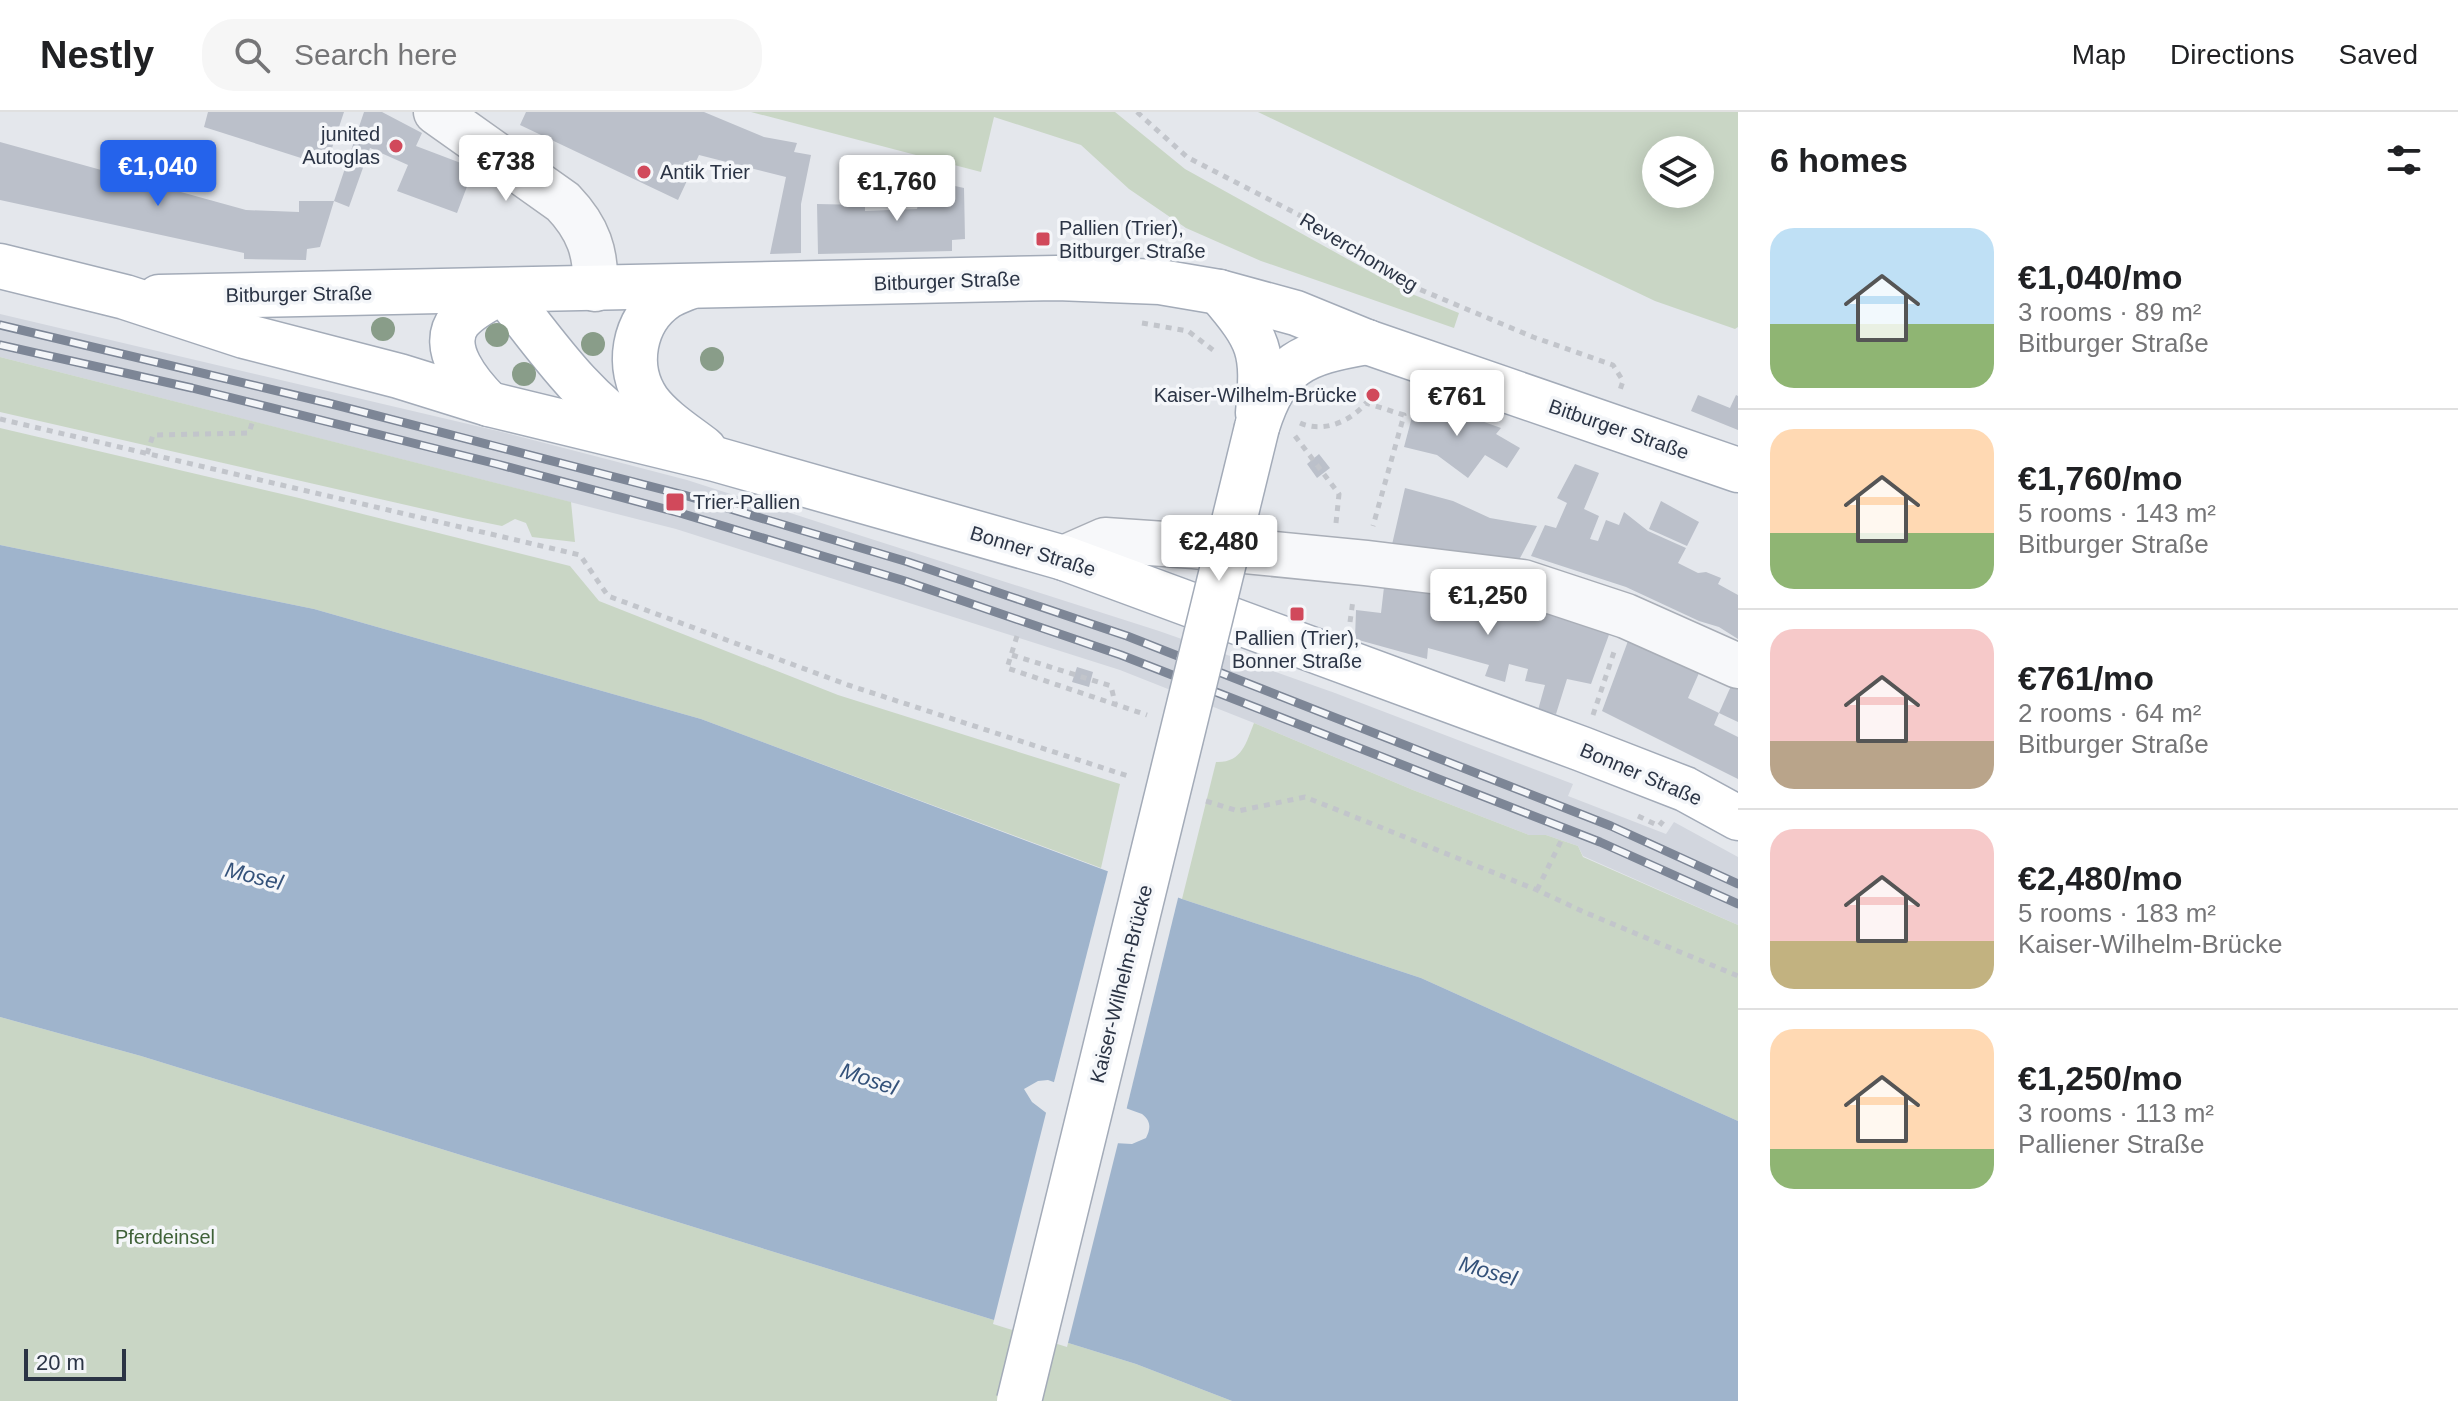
<!DOCTYPE html>
<html lang="en">
<head>
<meta charset="utf-8">
<style>
	:root { --surface:#fff; --page:#f6f6f6; --text:#202124; --muted:#757577; --line:#e0e0e0; --accent:#2563eb }
	body { margin:0; font-family:Arial,sans-serif; background:var(--page); color:var(--text); height:100vh; display:flex; flex-direction:column; font-size:30px; white-space:nowrap }
	* { box-sizing:border-box; margin:0 }
	p { font-size:26px; color:var(--muted) }
	.icon { flex:none; width:44px; height:44px; fill:none; stroke:currentColor; stroke-width:2; stroke-linecap:round; stroke-linejoin:round }
	.map { position:relative; flex:1; overflow:hidden }
	.details { display:flex; flex-direction:column; background:var(--surface); width:720px }
	.details>* { flex:none }
	.tools { position:absolute; left:1642px; top:24px; display:grid; gap:16px }
	.tools a { display:grid; place-items:center; width:72px; height:72px; border-radius:50%; background:var(--surface); box-shadow:0 4px 20px #0003; font-size:40px }
	.scale { position:absolute; left:24px; bottom:20px; width:102px; box-sizing:border-box; padding-left:8px; border:4px solid #2b3445; border-top:0; font-size:22px; line-height:28px; white-space:nowrap; color:#2b3445; -webkit-text-stroke:6px #f4f6f9; paint-order:stroke }
	.price { position:absolute; translate:-50% -68px; padding:0 18px; border-radius:8px; background:#fff; color:#222; font-size:26px; line-height:52px; filter:drop-shadow(0 2px 4px #0008) }
	.price::after { content:''; position:absolute; left:50%; top:48px; width:24px; height:18px; margin-left:-12px; background:inherit; clip-path:polygon(0 0,100% 0,50% 100%) }
	.price.active { background:var(--accent); color:#fff }
	ul { padding:0; list-style:none }
	li { display:flex; align-items:center; gap:24px; height:200px; padding:0 32px }
	li+li { border-top:2px solid var(--line) }
	li span { display:grid; place-items:center; flex:none; width:224px; height:160px; border-radius:24px; color:#555 }
	li>.icon { margin-inline-start:auto }
	span .icon { width:96px; height:96px; fill:#fffc; stroke-width:1 }
	li b { font-size:34px }
	h2 { display:flex; justify-content:space-between; align-items:center; height:96px; padding:0 32px; font-size:34px }
	header { display:flex; align-items:center; gap:48px; box-sizing:border-box; height:112px; padding:0 40px; background:var(--surface); border-bottom:2px solid var(--line) }
	header strong { font-size:38px }
	nav { display:flex; gap:44px; margin-inline-start:auto; font-size:28px }
	.search { width:560px; height:72px; background:var(--page); display:flex; align-items:center; gap:20px; box-sizing:border-box; padding:0 28px; border-radius:32px; color:var(--muted); font-size:30px }
	main { display:flex; flex:1; min-height:0 }
	.map>svg:first-child { display:block }
	.built { fill:#d2d6de }
	.green { fill:#c9d6c5; fill-rule:evenodd }
	.water { fill:#9fb4cc; fill-rule:evenodd }
	.pier { fill:#e4e7ec }
	.building { fill:#bbc0ca }
	.lines { fill:none; stroke-linecap:round; stroke-linejoin:round }
	.minor-casing { stroke:#a9aeb7; stroke-width:47 }
	.major-casing { stroke:#a3abb8; stroke-width:47 }
	.path { stroke:#c2c5cb; stroke-width:5; stroke-dasharray:6 6; stroke-linecap:butt }
	.minor { stroke:#f7f8fa; stroke-width:44 }
	.major { stroke:#fff; stroke-width:44 }
	.rail-casing { stroke:#7d8696; stroke-width:9 }
	.rail { stroke:#f4f6f9; stroke-width:6; stroke-dasharray:18; stroke-linecap:butt }
	.major-bridge-casing { stroke:#a3abb8; stroke-width:47; stroke-linecap:butt }
	.major-bridge { stroke:#fff; stroke-width:44 }
	.tree { fill:#899d89 }
	.poi-dot { fill:#d1495b; stroke:#f4f6f9; stroke-width:3 }
	.labels { text-anchor:middle; dominant-baseline:central; stroke-width:7; stroke-linejoin:round; paint-order:stroke }
	.poi-label { font-size:20px; fill:#2b3445; stroke:#f4f6f9; text-anchor:start }
	.street-label { font-size:20px; fill:#2b3445; stroke:#f4f6f9 }
	.park-label { font-size:20px; fill:#3f6138; stroke:#f4f6f9 }
	.water-label { font-size:22px; font-style:italic; fill:#34527a; stroke:#f4f6f9 }
</style>
</head>
<body>
<header>
<strong>Nestly</strong>
<div class="search"><svg class="icon" aria-label="search" viewBox="0 0 24 24"><circle cx="10" cy="10" r="6"/><path d="M15 15l6 6"/></svg>Search here</div>
<nav><a>Map</a><a>Directions</a><a>Saved</a></nav>
</header>
<main>
<div class="map">
<svg width="1738" height="1289" viewBox="0 0 1738 1289">
	<rect width="100%" height="100%" fill="#e4e7ec"/>
	<!-- built -->
	<path class="built" d="M0,202L498,319L687,368L1159,519L1335,581L1573,672L1568,684L1666,722L1674,710L1738,745V813L1583,744L1578,734L1546,723H1529L1413,678L1254,611L1120,558L676,417L0,245Z"/>
	<!-- green -->
	<g class="green">
		<path d="M751,0H1115L1185,57L1407,180L1459,201L1454,216L1261,149L1186,116L1129,77L1081,33L994,5L981,60Z"/>
		<path d="M1258,0H1738V215L1735,217L1655,189ZM1656,38H1700V82H1656Z"/>
		<path d="M0,245L571,390L575,430L532,425L526,411L515,407L502,414L463,406L0,300Z"/>
		<path d="M0,316L299,386L570,454L599,489L838,583L1120,672L1101,756L701,607L314,497L0,433Z"/>
		<path d="M1254,611L1413,678L1529,723H1546L1578,734L1583,745L1738,813V1009L1421,866L1182,787L1216,650C1242,651 1246,631 1254,611Z"/>
		<path d="M0,905L141,944L1136,1252L1232,1289H0Z"/>
	</g>
	<!-- water -->
	<path class="water" d="M0,433L314,497L701,607L1182,787L1421,866L1738,1009V1289H1232L1136,1252L141,944L0,905ZM1048,968L1142,1002C1151,1009 1151,1016 1146,1026L1132,1032L1114,1031L1049,1003L1032,990L1024,977L1038,969Z"/>
	<!-- pier -->
	<g class="pier">
		<path d="M1109,755L1179,782L1126,999L1053,974Z"/>
		<path d="M1047,997L1119,1027L1067,1235L993,1212Z"/>
	</g>
	<!-- building -->
	<g class="building">
		<path d="M208,0H344L326,54L204,15Z"/>
		<path d="M364,0H382L422,21L416,34L474,56L457,101L397,79L408,53L370,36L349,95L334,89Z"/>
		<path d="M526,0H704L764,25L797,31L794,40L811,43L801,92V141L770,142L786,65L699,43L678,88L520,13Z"/>
		<path d="M0,30L246,98L299,100V89H334L320,135L307,137L306,148L244,147V141L0,88Z"/>
		<path d="M926,59L954,65L955,74L964,76L965,127L952,128V139L818,142L817,92L865,93V99L917,97Z"/>
		<path d="M1698,283L1730,296L1736,283L1738,284V318L1691,299Z"/>
		<path d="M1417,286L1501,316L1496,322L1520,336L1507,356L1485,343L1468,366L1437,343L1404,335Z"/>
		<path d="M1319,342L1330,356L1317,366L1307,352Z"/>
		<path d="M1575,352L1599,361L1584,397L1599,404L1590,427L1598,429L1606,408L1619,413L1624,400L1648,419L1686,436L1678,451L1698,461L1706,460L1721,466L1718,472L1738,483V527L1719,515L1699,509L1626,475L1531,444L1545,413L1556,416L1567,391L1557,386Z"/>
		<path d="M1405,376L1453,389L1490,406L1537,414L1519,448L1391,437Z"/>
		<path d="M1661,389L1699,410L1687,434L1649,417Z"/>
		<path d="M1384,475L1495,486L1564,503L1610,520L1591,572L1567,567L1556,602L1538,598L1545,573L1525,569L1528,557L1509,552L1505,570L1485,564L1489,553L1428,536L1427,547L1355,527L1356,498L1381,501Z"/>
		<path d="M1628,529L1699,561L1688,586L1719,601L1714,613L1738,625V667L1602,599Z"/>
		<path d="M1077,555L1093,560L1089,575L1072,570Z"/>
		<path d="M1731,574L1738,577V610L1719,601Z"/>
	</g>
	<g class="lines">
		<defs>
			<g id="minor">
				<path d="M436,0L563,90C588,116 597,141 595,177"/>
				<path d="M1064,446L1105,428L1194,434L1366,451L1523,470L1626,504L1738,554"/>
			</g>
			<g id="major">
				<path d="M0,154L125,185L244,224L399,264L489,292L715,347L1064,446L1582,637L1685,677L1738,706"/>
				<path d="M689,175C682,178 674,181 667,185C633,208 625,256 648,289C662,308 686,323 704,337"/>
				<path d="M503,179C544,230 582,288 638,322"/>
				<path d="M1219,180C1260,228 1264,238 1258,301"/>
				<path d="M159,185L1057,166L1160,170L1219,180L1296,201L1367,230L1738,358"/>
				<path d="M489,292C471,274 437,235 460,208C471,195 489,187 503,179"/>
				<path d="M1257,315C1277,251 1303,241 1367,230"/>
			</g>
		</defs>
		<!-- minor casing -->
		<use href="#minor" class="minor-casing"/>
		<!-- major casing -->
		<use href="#major" class="major-casing"/>
		<!-- path -->
		<g class="path">
			<path d="M1137,0L1187,45L1301,104L1414,175L1533,225L1613,253L1623,269L1620,278"/>
			<path d="M1142,211L1188,219L1213,238"/>
			<path d="M0,307L580,443L608,484L848,573L1131,665"/>
			<path d="M1300,311C1323,321 1350,310 1366,291L1404,303L1373,414"/>
			<path d="M1295,324L1339,382L1336,411"/>
			<path d="M147,342L153,323L249,321L253,308"/>
			<path d="M1350,510L1353,488"/>
			<path d="M1017,524L1007,556L1147,603"/>
			<path d="M1012,543L1111,574L1115,591"/>
			<path d="M1593,603L1614,540"/>
			<path d="M1206,689L1238,699L1305,685L1537,778L1584,800L1738,864"/>
			<path d="M1638,704L1659,714L1663,709"/>
			<path d="M1537,778L1561,729"/>
		</g>
		<!-- minor -->
		<use href="#minor" class="minor"/>
		<!-- major -->
		<use href="#major" class="major"/>
		<defs>
			<g id="rail">
				<path d="M0,213L328,291L684,383L908,450L1127,524L1611,714L1738,772"/>
				<path d="M0,233L192,276L497,352L680,401L905,469L1121,543L1600,730L1738,792"/>
			</g>
		</defs>
		<!-- rail casing -->
		<use href="#rail" class="rail-casing"/>
		<!-- rail -->
		<use href="#rail" class="rail"/>
		<defs>
			<path id="major-bridge" d="M1019,1289L1257,315"/>
		</defs>
		<!-- major-bridge casing -->
		<use href="#major-bridge" class="major-bridge-casing"/>
		<!-- major-bridge -->
		<use href="#major-bridge" class="major-bridge"/>
	</g>
	<!-- trees -->
	<g class="tree">
		<circle cx="383" cy="217" r="12"/>
		<circle cx="497" cy="223" r="12"/>
		<circle cx="593" cy="232" r="12"/>
		<circle cx="712" cy="247" r="12"/>
		<circle cx="524" cy="262" r="12"/>
	</g>
	<!-- markers -->
	<g class="poi-dot">
		<circle cx="396" cy="34" r="8"/>
		<circle cx="644" cy="60" r="8"/>
		<rect x="1035" y="119" width="16" height="16" rx="4"/>
		<circle cx="1373" cy="283" r="8"/>
		<rect x="665" y="380" width="20" height="20" rx="4"/>
		<rect x="1289" y="494" width="16" height="16" rx="4"/>
	</g>
	<g class="labels">
		<!-- poi labels -->
		<g class="poi-label">
			<text x="380" y="22" text-anchor="end">junited<tspan x="380" dy="23">Autoglas</tspan></text>
			<text x="660" y="60">Antik Trier</text>
			<text x="1059" y="116">Pallien (Trier),<tspan x="1059" dy="23">Bitburger Straße</tspan></text>
			<text x="1357" y="283" text-anchor="end">Kaiser-Wilhelm-Brücke</text>
			<text x="693" y="390">Trier-Pallien</text>
			<text x="1297" y="526" text-anchor="middle">Pallien (Trier),<tspan x="1297" dy="23">Bonner Straße</tspan></text>
		</g>
		<!-- street labels -->
		<g class="street-label">
			<text transform="translate(1359 140) rotate(31)">Reverchonweg</text>
			<text transform="translate(947 169) rotate(-2)">Bitburger Straße</text>
			<text transform="translate(299 182) rotate(-1)">Bitburger Straße</text>
			<text transform="translate(1619 317) rotate(19)">Bitburger Straße</text>
			<text transform="translate(1033 439) rotate(17)">Bonner Straße</text>
			<text transform="translate(1641 662) rotate(23)">Bonner Straße</text>
			<text transform="translate(1121 872) rotate(-76)">Kaiser-Wilhelm-Brücke</text>
		</g>
		<!-- park labels -->
		<g class="park-label">
			<text x="165" y="1125">Pferdeinsel</text>
		</g>
		<!-- water labels -->
		<g class="water-label">
			<text transform="translate(254 764) rotate(14)">Mosel</text>
			<text transform="translate(869 967) rotate(19)">Mosel</text>
			<text transform="translate(1488 1159) rotate(16)">Mosel</text>
		</g>
	</g>
</svg>
<div class="tools">
<a><svg class="icon" aria-label="layers" viewBox="0 0 24 24"><path d="M12 4l9 5-9 5-9-5zM3 14l9 5 9-5"/></svg></a>
</div>
<div class="scale">20 m</div>
<b class="price" style="left:506px;top:91px">€738</b>
<b class="price active" style="left:158px;top:96px">€1,040</b>
<b class="price" style="left:897px;top:111px">€1,760</b>
<b class="price" style="left:1457px;top:326px">€761</b>
<b class="price" style="left:1219px;top:471px">€2,480</b>
<b class="price" style="left:1488px;top:525px">€1,250</b>
</div>
<section class="details">
<h2>6 homes<svg class="icon" aria-label="filters" viewBox="0 0 24 24"><path d="M4 7h16M4 17h16"/><circle cx="9" cy="7" r="2"/><circle cx="15" cy="17" r="2"/></svg></h2>
<ul>
<li><span style="background:linear-gradient(#bfe0f5 60%,#8fb573 0)"><svg class="icon" aria-label="home" viewBox="0 0 24 24"><path d="M3 11l9-7 9 7M6 9v11h12V9"/></svg></span><div><b>€1,040/mo</b><p>3 rooms · 89 m²</p><p>Bitburger Straße</p></div></li>
<li><span style="background:linear-gradient(#ffd9b3 65%,#8fb573 0)"><svg class="icon" aria-label="home" viewBox="0 0 24 24"><path d="M3 11l9-7 9 7M6 9v11h12V9"/></svg></span><div><b>€1,760/mo</b><p>5 rooms · 143 m²</p><p>Bitburger Straße</p></div></li>
<li><span style="background:linear-gradient(#f6c9c9 70%,#b9a48a 0)"><svg class="icon" aria-label="home" viewBox="0 0 24 24"><path d="M3 11l9-7 9 7M6 9v11h12V9"/></svg></span><div><b>€761/mo</b><p>2 rooms · 64 m²</p><p>Bitburger Straße</p></div></li>
<li><span style="background:linear-gradient(#f6c9c9 70%,#c2b280 0)"><svg class="icon" aria-label="home" viewBox="0 0 24 24"><path d="M3 11l9-7 9 7M6 9v11h12V9"/></svg></span><div><b>€2,480/mo</b><p>5 rooms · 183 m²</p><p>Kaiser-Wilhelm-Brücke</p></div></li>
<li><span style="background:linear-gradient(#ffd9b3 75%,#8fb573 0)"><svg class="icon" aria-label="home" viewBox="0 0 24 24"><path d="M3 11l9-7 9 7M6 9v11h12V9"/></svg></span><div><b>€1,250/mo</b><p>3 rooms · 113 m²</p><p>Palliener Straße</p></div></li>
</ul>
</section>
</main>
</body>
</html>
